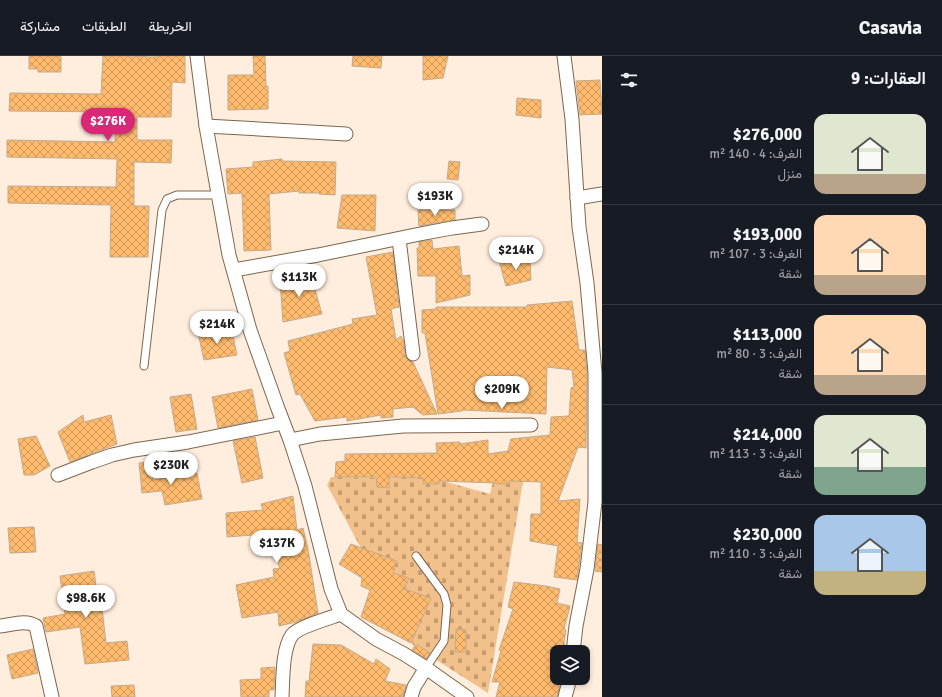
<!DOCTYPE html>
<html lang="ar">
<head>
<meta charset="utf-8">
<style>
	:root { --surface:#171b24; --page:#20242c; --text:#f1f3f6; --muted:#9ea1a6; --line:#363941; --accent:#db2777 }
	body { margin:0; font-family:Signika,Vazirmatn,sans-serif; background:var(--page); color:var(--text); direction:rtl; height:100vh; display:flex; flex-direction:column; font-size:15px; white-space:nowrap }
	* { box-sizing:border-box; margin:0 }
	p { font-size:13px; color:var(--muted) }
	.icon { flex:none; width:22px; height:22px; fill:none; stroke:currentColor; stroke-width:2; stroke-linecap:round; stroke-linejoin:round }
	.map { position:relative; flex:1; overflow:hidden; direction:ltr }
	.details { display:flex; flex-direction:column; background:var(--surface); width:340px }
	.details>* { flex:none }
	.tools { position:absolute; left:550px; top:589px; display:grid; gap:8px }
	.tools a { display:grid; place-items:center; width:40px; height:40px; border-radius:8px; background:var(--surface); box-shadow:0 2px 6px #0003; font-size:20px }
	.price { position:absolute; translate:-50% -34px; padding:0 9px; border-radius:14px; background:#fff; color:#222; font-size:13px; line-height:26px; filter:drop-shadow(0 1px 2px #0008) }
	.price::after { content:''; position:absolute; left:50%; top:24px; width:12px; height:9px; margin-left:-6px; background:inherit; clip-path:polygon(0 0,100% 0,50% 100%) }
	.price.on { background:var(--accent); color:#fff }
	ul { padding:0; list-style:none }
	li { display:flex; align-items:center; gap:12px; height:100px; padding:0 16px }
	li+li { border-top:1px solid var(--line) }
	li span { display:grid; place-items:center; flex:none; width:112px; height:80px; border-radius:12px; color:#555 }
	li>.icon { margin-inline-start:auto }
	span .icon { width:48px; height:48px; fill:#fffc; stroke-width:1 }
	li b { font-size:17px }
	h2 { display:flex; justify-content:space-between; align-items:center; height:48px; padding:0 16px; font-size:17px }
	header { display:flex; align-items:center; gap:24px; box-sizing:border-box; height:56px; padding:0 20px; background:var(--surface); border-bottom:1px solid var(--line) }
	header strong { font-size:19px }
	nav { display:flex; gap:22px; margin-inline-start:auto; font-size:14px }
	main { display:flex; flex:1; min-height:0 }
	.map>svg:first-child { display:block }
	.cemetery { fill:url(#cemetery-stones) }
	.building { fill:url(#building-cross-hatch); stroke:#c4aa8e }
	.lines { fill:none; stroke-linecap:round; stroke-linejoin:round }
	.service-casing { stroke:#7d664c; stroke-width:9 }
	.minor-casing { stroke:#7d664c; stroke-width:15 }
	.service { stroke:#fff; stroke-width:7 }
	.minor { stroke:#fff; stroke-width:13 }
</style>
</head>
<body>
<header>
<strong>Casavia</strong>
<nav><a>الخريطة</a><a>الطبقات</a><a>مشاركة</a></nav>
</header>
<main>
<section class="details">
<h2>العقارات: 9<svg class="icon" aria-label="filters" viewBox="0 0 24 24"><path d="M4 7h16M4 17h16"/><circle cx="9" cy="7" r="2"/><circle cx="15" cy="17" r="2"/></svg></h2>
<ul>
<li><span style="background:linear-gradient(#dfe7d0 75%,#b9a48a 0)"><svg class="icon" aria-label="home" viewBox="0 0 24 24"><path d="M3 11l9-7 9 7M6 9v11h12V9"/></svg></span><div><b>$276,000</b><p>الغرف: 4 · 140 m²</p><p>منزل</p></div></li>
<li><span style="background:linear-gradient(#ffd9b3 75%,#b9a48a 0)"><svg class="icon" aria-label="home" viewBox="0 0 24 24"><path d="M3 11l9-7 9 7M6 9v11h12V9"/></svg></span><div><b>$193,000</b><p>الغرف: 3 · 107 m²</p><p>شقة</p></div></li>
<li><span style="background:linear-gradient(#ffd9b3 75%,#b9a48a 0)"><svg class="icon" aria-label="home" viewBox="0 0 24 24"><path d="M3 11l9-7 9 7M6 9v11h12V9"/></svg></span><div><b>$113,000</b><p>الغرف: 3 · 80 m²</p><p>شقة</p></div></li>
<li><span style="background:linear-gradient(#dfe7d0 65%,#7fa58c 0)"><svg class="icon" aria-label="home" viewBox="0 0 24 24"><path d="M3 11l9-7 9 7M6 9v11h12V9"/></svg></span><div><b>$214,000</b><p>الغرف: 3 · 113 m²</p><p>شقة</p></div></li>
<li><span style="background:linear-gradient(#a9c7e8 70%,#c2b280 0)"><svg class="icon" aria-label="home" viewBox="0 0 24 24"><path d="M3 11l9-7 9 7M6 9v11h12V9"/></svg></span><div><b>$230,000</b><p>الغرف: 3 · 110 m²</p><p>شقة</p></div></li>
</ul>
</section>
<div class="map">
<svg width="602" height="641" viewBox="0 0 602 641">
	<defs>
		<pattern id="cemetery-stones" width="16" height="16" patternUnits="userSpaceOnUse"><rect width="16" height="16" fill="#f2c08a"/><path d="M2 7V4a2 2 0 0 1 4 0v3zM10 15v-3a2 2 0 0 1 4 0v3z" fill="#c69d71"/></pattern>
		<pattern id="building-cross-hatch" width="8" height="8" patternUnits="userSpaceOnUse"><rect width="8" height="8" fill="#febb6e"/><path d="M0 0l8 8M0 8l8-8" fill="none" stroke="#cf995b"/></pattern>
	</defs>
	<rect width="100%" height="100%" fill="#fed"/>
	<!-- cemetery -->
	<path class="cemetery" d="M331,421L432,422L490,438L494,422L523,425L488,637L413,589L327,429Z"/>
	<!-- building -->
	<g class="building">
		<path d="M29,0H61V16H38V13H29Z"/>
		<path d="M103,0H129L154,1L155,0H185V27L172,26L171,61H137V84H172L171,107L134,106V150H149L148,201H110L111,149L8,147V130L116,131L117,103L7,101V84L115,86L116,56L9,55L10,37L101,38Z"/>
		<path d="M253,0H265L266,30H268V53L228,54V19H254Z"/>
		<path d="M353,0H382L381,12L352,10Z"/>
		<path d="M423,0H448L443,22L423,24Z"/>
		<path d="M600,24L602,58L580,59L576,25Z"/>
		<path d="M517,42L541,44V62L516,59Z"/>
		<path d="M282,103V105L336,106L335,139L319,138V137H299V135L269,138L271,194L244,195L242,137L228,138L226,113L253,111V106Z"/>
		<path d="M449,105L460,106L458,124L447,123Z"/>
		<path d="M342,139H376L375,175L337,172Z"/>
		<path d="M418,154H455V164L419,170Z"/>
		<path d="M432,184L433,193L459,190L462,220L470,219V239L436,247V220H418L417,192H419V186Z"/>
		<path d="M393,196L399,251L391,253L396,284L401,280L404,286L405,299L406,302L410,305L413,306L437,358L423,359L413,351L393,353V361L381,362V359L347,365V361L315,365L300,338L296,339L284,297L290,295L288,285L353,268L352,263L377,259L366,201Z"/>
		<path d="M530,203L531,224L506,230L499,205Z"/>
		<path d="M310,216L322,258L283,266L281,238L279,225Z"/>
		<path d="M572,245L579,294H585L587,317L586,392L578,391L558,445L580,443L577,486L582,487L577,524L554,521L558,490L530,485L531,458H541V426L509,425V428H496V427L439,425V428H423V422L389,421V432L377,431L376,421H335L336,406L345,405V398L437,397L436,387L460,386V388L488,384V398L508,395L511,383L550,379L551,361L569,360L571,332L574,331L572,314L547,311L546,358L463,354L462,355L438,358L425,277H422V254L436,253V251H527V249Z"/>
		<path d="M232,275L237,299L204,304L198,277H221Z"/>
		<path d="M252,333L258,364L218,372L212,341Z"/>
		<path d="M191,338L197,373L176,376L170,341Z"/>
		<path d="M83,359L84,366L111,359L117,388L70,406L58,376Z"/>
		<path d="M36,380L50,410L34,419H24L18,383Z"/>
		<path d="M255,381L263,422L242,427L233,385Z"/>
		<path d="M151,406L153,424L197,417L202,443L165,449L162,435L142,437L139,407Z"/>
		<path d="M293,440L297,474L303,472L308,493L318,557L296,566L279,570L278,556L242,562L236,529L274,521L273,513L280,512L265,478L227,481L226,457L263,454L261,448Z"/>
		<path d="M34,471L36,496L10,497L8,472Z"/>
		<path d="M351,488L397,505L393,517L409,522L404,533L431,542L411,587L361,561L370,534L361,530L362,522L339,508Z"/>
		<path d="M598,488L602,489V516L595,515Z"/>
		<path d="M94,515L99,552H102L106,587L127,585L129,604L85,608L80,571L46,576L43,562L65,558L60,520Z"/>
		<path d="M514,526L546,530L560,533L557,547L570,550L564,573L566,574L564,585L565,596H557V622H560V630L557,641H496L500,626H492L501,595L499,594L513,553L508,551Z"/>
		<path d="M456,573L466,574V596H455Z"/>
		<path d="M313,588L341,589L374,608L376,603L390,613L385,625L406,629L403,641H305L306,625H309Z"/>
		<path d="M416,588L430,597L426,603L412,594Z"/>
		<path d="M33,593L38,617L12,623L7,599Z"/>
		<path d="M275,611L274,634H269V641H241L240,624L261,623V612Z"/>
		<path d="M134,629L135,641H112L111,630Z"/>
	</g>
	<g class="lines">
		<defs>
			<g id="service">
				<path d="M144,310L162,154L167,143L177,139H218"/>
				<path d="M416,500L444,538L447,549L444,585L426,612"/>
			</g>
			<g id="minor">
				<path d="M197,0L206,70L229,199L250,274L277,350L290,384L305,430L331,533L341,558L376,583L404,598L426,612L467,641"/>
				<path d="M564,0L572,63L579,171L587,227L595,317V446L587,513L576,570L573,596"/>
				<path d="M206,70L346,78"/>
				<path d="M577,142L602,138"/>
				<path d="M399,183L413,298"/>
				<path d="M234,214L318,199L420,178L452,172L482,168"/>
				<path d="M290,384L320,378L403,370L531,369"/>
				<path d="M58,419L92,406L112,399L134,394L188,386L283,367"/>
				<path d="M0,570C11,569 26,563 36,570L52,641"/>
				<path d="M282,641C283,624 282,593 292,579C298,571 330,562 341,558"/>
				<path d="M411,641L414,631L426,612"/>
				<path d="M565,641L570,622"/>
			</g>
		</defs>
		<!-- service casing -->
		<use href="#service" class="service-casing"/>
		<!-- minor casing -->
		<use href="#minor" class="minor-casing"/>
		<!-- service -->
		<use href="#service" class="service"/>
		<!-- minor -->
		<use href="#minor" class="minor"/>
	</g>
</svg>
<div class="tools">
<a><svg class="icon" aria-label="layers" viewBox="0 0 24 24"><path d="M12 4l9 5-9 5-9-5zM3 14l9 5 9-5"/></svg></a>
</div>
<b class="price on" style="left:108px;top:86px">$276K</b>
<b class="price" style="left:435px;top:161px">$193K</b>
<b class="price" style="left:516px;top:215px">$214K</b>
<b class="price" style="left:299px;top:242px">$113K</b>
<b class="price" style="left:217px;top:289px">$214K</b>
<b class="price" style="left:502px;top:354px">$209K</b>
<b class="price" style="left:171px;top:430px">$230K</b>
<b class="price" style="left:277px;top:508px">$137K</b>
<b class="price" style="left:86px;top:563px">$98.6K</b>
</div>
</main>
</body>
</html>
